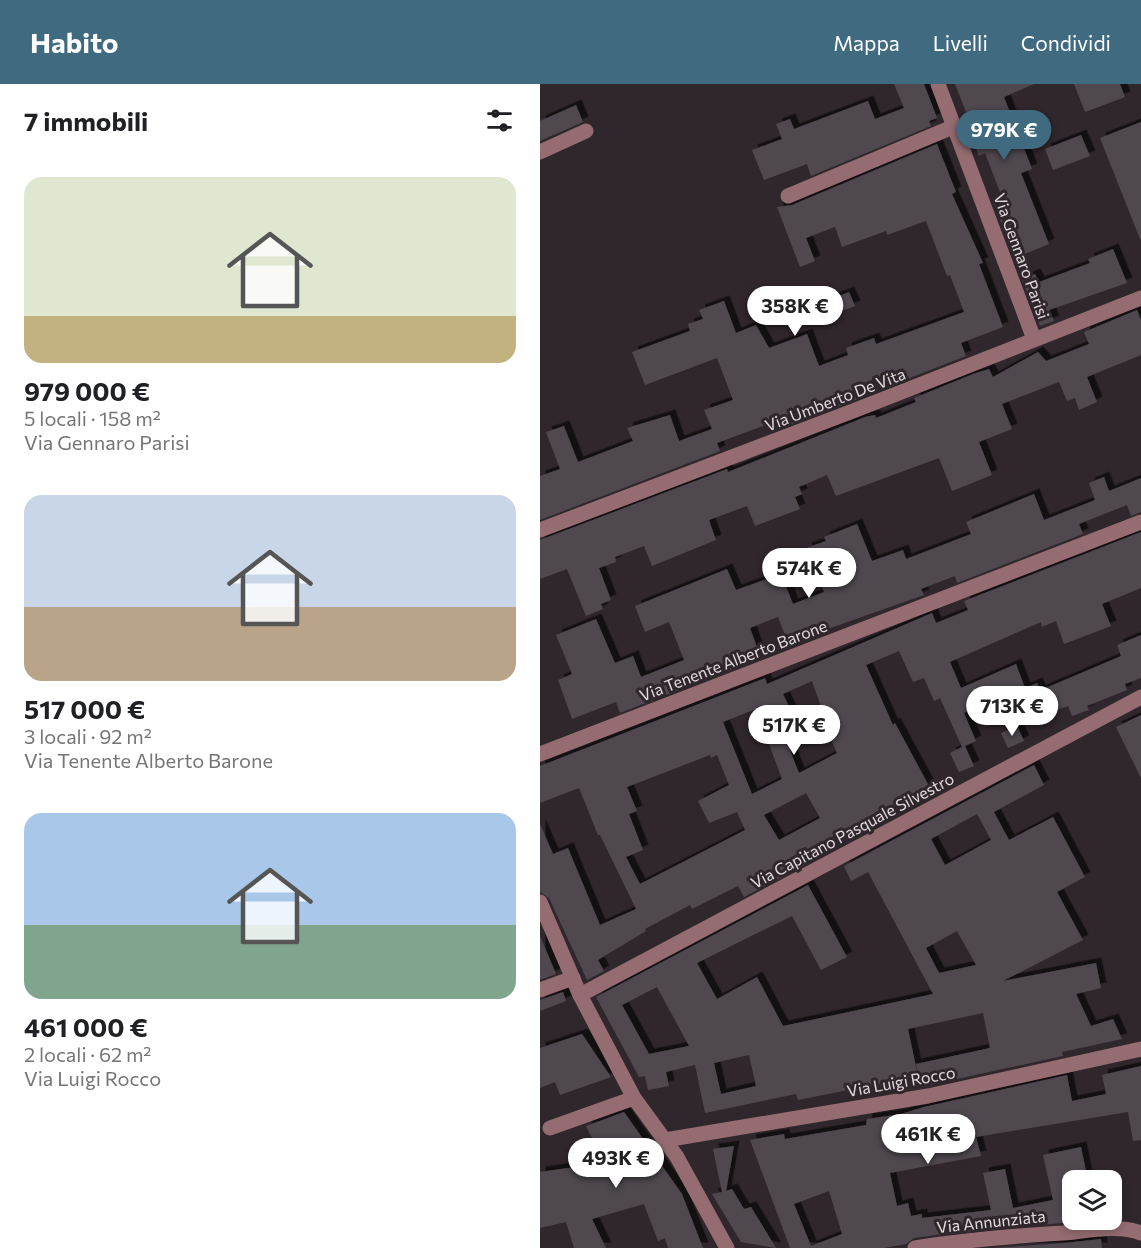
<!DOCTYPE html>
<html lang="it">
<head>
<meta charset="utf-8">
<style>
	:root { --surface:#fff; --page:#f2f2f2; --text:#202124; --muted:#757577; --accent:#406a80 }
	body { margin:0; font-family:Commissioner,sans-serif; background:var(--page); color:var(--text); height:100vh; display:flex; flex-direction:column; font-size:22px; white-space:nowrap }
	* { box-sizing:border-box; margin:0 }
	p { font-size:20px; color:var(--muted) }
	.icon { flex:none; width:33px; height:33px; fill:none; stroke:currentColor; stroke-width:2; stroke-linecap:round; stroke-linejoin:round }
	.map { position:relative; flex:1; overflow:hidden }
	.sheet { display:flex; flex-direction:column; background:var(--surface); width:540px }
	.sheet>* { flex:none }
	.tools { position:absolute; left:522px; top:1086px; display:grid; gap:12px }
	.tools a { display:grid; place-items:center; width:60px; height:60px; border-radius:12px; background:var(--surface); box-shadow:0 3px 9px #0003; font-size:30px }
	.price { position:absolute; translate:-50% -51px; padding:0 14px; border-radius:21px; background:#fff; color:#222; font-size:20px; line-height:39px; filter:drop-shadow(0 2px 3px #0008) }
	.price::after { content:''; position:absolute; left:50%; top:36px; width:18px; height:14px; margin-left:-9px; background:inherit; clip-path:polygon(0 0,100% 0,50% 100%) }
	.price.current { background:var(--accent); color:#fff }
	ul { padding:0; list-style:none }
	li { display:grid; align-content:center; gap:12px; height:318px; padding:0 24px }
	li span { display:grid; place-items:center; height:186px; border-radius:18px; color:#555 }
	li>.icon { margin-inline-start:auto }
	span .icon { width:108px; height:108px; fill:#fffc; stroke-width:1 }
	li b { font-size:26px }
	h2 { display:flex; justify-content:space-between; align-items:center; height:72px; padding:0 24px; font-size:26px }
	header { display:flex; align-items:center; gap:36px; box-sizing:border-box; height:84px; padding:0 30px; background:var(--accent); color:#fff }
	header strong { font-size:28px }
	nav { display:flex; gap:33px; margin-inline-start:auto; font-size:21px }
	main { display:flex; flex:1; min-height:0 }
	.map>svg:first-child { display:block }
	.building { fill:#4f4850; fill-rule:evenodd; filter:url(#shadow) }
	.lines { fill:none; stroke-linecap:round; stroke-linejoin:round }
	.minor { stroke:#946c72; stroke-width:15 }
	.labels { text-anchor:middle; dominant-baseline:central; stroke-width:6; stroke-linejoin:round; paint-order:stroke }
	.street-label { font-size:16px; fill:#e1dbde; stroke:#30272c }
</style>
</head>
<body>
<header>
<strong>Habito</strong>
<nav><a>Mappa</a><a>Livelli</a><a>Condividi</a></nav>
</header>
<main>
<section class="sheet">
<h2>7 immobili<svg class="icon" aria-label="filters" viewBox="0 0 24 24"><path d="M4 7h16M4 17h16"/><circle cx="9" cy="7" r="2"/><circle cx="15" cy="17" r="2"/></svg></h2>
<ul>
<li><span style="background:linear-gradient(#dfe7d0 75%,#c2b280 0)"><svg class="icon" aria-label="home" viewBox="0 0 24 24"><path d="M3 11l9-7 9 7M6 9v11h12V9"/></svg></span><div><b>979 000 €</b><p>5 locali · 158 m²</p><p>Via Gennaro Parisi</p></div></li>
<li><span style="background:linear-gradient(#c9d6e8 60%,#b9a48a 0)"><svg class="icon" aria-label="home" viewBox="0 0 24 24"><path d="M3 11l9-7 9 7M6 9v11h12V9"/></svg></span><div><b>517 000 €</b><p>3 locali · 92 m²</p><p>Via Tenente Alberto Barone</p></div></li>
<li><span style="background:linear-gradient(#a9c7e8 60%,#7fa58c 0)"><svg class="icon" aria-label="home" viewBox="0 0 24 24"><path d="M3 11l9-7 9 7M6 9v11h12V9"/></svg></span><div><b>461 000 €</b><p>2 locali · 62 m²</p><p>Via Luigi Rocco</p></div></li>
</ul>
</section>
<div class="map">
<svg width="601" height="1164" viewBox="0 0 601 1164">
	<defs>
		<filter id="shadow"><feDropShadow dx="5.5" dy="-5.5" stdDeviation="0" flood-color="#0009"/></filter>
	</defs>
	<rect width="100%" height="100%" fill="#30272c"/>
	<!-- building -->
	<g class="building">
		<path d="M354,0H384L397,34L389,37L391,42L271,92L267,80L224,96L212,66L242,55L236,40L250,35L254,45L328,17L335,35L364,24Z"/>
		<path d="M415,0H494L464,13L492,85L481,89L509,160L475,174L454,120L463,116L445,69L439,72L430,48L433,46Z"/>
		<path d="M534,0H580L585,13L545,28Z"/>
		<path d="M36,21L43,38L0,57V37Z"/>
		<path d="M601,38V155H600L560,54Z"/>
		<path d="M541,51L550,72L513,86L505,65Z"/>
		<path d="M397,60L416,108L412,110L443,179L439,180L463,243L421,259L426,272L367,295L363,284L313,303L318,315L247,342L244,334L177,359L180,367L0,436V392L20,385L6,348L24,342L38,378L93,357L87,344L130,331L139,357L172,345L164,326L193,316L177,274L105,301L92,268L150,247L148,240L163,235L159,226L184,217L196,249L216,241L229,264L267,250L279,282L308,271L306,264L334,254L336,260L424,228L410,191L407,192L386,137L347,151L346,147L302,163L295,143L266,154L275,177L260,183L237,123L252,121Z"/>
		<path d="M573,165L587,199L509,226L514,237L500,242L482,195L495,190L499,198L550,179L548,175Z"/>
		<path d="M309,208L315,222L288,232L283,218Z"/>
		<path d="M597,226L601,236V271L547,293L557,318L539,326L535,314L527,317L519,298L462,320L472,345L439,358L452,391L412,407L399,374L296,412L287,391L259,403L262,410L255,413L260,425L215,442L207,422L169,436L176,456L112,482L104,462L75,473L76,478L59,484L71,516L61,520L63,525L46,532L27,485L0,495V456L187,385L188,388L325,333L335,331L336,334L376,318L374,314L433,290L449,285L453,293L498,268L506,277L549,260L544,248Z"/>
		<path d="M564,393L569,407L601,394V428L591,432L587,421L539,440L543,450L417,499L415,492L381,505L384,511L248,559L238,533L210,544L218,566L215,567L218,575L80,629L76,618L32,635L18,596L32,590L16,551L56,535L75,579L93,572L101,593L144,576L129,538L105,548L95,522L187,485L196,506L241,490L253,520L284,508L266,464L286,457L284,453L317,440L332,477L363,466L366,475L431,450L426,438L494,410L504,436L555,416L549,399Z"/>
		<path d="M601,448V504L562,520L571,542L524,560L516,537L502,543L501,538L410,578L421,604L476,580L485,604L497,599L505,617L460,638L451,618L424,629L436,657L425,662L434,682L419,688L410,669L422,663L400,614L394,617L384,594L373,598L359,567L326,581L353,641L355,639L389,702L272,763L273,766L255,776L259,784L204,813L198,802L152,825L150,821L105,845L106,847L58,876L64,887L47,896L9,814L0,808V740L13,770L28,764L60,841L96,825L60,751H58L39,704L0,719V682L225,594L227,600L392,529L396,539L428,526L424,517ZM272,597L284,631L280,632L297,669L259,689L238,636L252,629L243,610ZM216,625L242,695L212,710L183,638ZM170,671L171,674L177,671L189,701L158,717L169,739L197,728L205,746L100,800L86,773L103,766L89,730L97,727L87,703ZM266,709L280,734L239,756L224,731Z"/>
		<path d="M601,551V594L585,600L587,606L547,622L549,626L532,632L528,622L510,629L501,606L581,572L577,561Z"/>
		<path d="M601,631V694L576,643Z"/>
		<path d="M477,642L484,657L468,664L461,649Z"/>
		<path d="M494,681L504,701L454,728L469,756L513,733L545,793L517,808L543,856L463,897L556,879L561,904L536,910L551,942L573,935L582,955L522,968L523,972L380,1003L376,980L450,964L443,929L368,945L378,992L258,1016L256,1010L165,1029L155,981L126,988L129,1002L108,1006L105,992L99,993L56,913L268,801L307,873L281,886L252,832L157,879L177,915L217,893L243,942L393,910L328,788L311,797L304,782ZM437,730L451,756L405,781L391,755ZM417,847L436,881L399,889L386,864ZM117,903L149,962L109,970L82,921ZM209,971L216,1002L181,1010L174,979Z"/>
		<path d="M0,852L16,890L0,896Z"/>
		<path d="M23,908L26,917L0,927V916Z"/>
		<path d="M42,950L71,993L20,1011L15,998L0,1004V964Z"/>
		<path d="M601,982V1056L593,1057L588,1028L436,1053L441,1072L350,1089L357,1122L368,1119L371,1132L382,1130V1134L451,1126L443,1089L465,1085L473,1124L513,1116L503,1071L541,1063L547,1092L532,1095V1136H556L411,1149L374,1154L366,1160L344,1164H250L210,1056L244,1050L245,1055L326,1041L327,1035L361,1030L384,1023L527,991L532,1017L566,1010L562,991ZM289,1107L302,1150L271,1162L254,1120Z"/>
		<path d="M84,1028L142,1110L163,1164H128L125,1154L118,1157L104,1120L52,1135L66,1164H34L26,1138L0,1144V1088L56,1080L54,1069L59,1068L46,1042Z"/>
		<path d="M194,1062L186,1107L192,1105L204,1125L211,1123L236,1164L201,1158L172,1110L182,1108L173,1065Z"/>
		<path d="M561,1155L562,1164H453L524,1159Z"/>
	</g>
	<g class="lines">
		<!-- minor -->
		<g class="minor">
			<path d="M398,0L494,255"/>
			<path d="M0,68L46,47"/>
			<path d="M248,112L415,42"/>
			<path d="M0,446L313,327L601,214"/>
			<path d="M0,670L601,438"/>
			<path d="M0,818L40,911L94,1014L137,1073L187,1164"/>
			<path d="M0,906L33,894"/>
			<path d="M40,911L601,613"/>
			<path d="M10,1044L94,1014"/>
			<path d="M125,1056L388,1012L601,965"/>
			<path d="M375,1164C424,1156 473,1152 523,1149C547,1147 578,1140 601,1149"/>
		</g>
	</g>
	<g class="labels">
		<!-- street labels -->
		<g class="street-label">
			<text transform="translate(482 172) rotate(70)">Via Gennaro Parisi</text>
			<text transform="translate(295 315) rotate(-21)">Via Umberto De Vita</text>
			<text transform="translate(193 576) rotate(-21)">Via Tenente Alberto Barone</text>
			<text transform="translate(312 746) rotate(-28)">Via Capitano Pasquale Silvestro</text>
			<text transform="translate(361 997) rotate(-10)">Via Luigi Rocco</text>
			<text transform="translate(451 1137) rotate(-6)">Via Annunziata</text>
		</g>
	</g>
</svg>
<div class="tools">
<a><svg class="icon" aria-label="layers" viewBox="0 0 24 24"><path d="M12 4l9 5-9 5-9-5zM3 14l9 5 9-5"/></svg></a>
</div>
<b class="price current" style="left:464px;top:77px">979K €</b>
<b class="price" style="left:255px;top:253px">358K €</b>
<b class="price" style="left:269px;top:515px">574K €</b>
<b class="price" style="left:472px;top:653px">713K €</b>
<b class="price" style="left:254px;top:672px">517K €</b>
<b class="price" style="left:388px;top:1081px">461K €</b>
<b class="price" style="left:76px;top:1105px">493K €</b>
</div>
</main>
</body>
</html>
